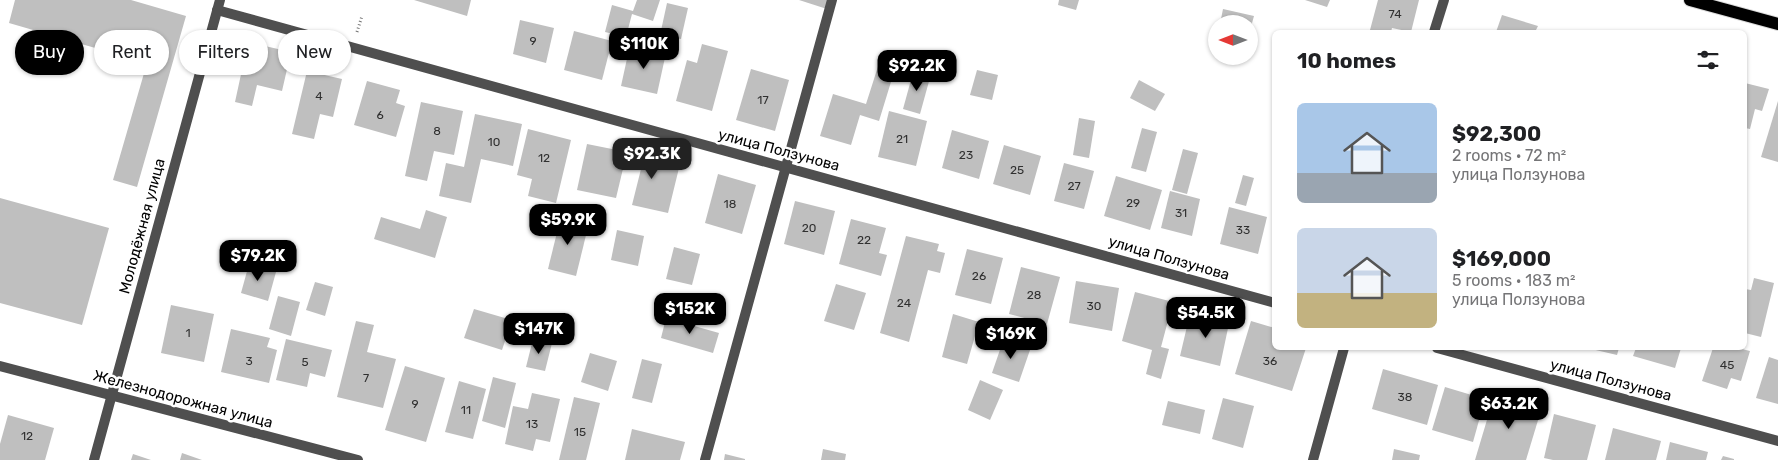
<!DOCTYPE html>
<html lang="en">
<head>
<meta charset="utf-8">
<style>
	:root { --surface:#fff; --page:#f2f2f2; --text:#202124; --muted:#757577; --accent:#000 }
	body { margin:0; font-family:Rubik,sans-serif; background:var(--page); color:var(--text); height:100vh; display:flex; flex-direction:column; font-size:19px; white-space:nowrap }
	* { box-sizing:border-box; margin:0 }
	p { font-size:16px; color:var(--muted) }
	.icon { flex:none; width:28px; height:28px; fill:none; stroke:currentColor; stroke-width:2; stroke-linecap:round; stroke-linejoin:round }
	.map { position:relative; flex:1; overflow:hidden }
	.sheet { position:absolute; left:1272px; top:30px; width:475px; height:320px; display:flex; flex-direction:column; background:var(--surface); border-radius:8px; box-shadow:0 1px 4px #0004 }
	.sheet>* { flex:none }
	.hud { position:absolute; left:15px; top:30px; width:475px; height:45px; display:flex; gap:10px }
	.needle { width:32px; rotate:270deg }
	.controls { position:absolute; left:1208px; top:15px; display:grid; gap:10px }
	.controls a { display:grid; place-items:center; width:50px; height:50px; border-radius:50%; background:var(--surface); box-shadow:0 1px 4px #0004; font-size:25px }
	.price { position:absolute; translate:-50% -42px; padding:0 11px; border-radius:10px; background:var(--accent); color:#fff; font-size:16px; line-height:32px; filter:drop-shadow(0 1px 2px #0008) }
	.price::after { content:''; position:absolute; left:50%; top:30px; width:15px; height:11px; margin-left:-8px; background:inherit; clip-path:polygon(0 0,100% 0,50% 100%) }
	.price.active { background:#222; color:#fff }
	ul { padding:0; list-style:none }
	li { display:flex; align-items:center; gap:15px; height:125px; padding:0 25px }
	li span { display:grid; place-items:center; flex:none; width:140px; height:100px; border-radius:8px; color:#555 }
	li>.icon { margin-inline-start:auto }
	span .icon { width:60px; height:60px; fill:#fffc; stroke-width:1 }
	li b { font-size:21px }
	h2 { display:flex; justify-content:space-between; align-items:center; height:60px; padding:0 25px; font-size:21px }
	.tag { padding:0 18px; border-radius:22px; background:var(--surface); box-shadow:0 1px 4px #0004; font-size:18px; line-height:45px }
	.tag.active { background:var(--accent); color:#fff }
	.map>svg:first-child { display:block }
	.building { fill:#bfbfbf }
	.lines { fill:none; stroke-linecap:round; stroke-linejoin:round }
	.primary-casing { stroke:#dbdbdb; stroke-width:14 }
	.path { stroke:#717171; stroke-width:3; stroke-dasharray:1 2.5; stroke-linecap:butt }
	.street { stroke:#4f4f4f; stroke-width:10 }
	.primary { stroke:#000; stroke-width:12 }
	.labels { text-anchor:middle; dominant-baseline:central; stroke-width:5; stroke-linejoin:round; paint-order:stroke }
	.number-label { font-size:12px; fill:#303030 }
	.street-label { font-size:15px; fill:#000; stroke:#fff }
</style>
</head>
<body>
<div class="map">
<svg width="1778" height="460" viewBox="0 0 1778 460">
	<rect width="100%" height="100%" fill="#fff"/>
	<!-- building -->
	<g class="building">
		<path d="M15,0H131L186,16L137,187L113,180L147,63L9,23Z"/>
		<path d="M414,0H471L467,16Z"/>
		<path d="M637,0H660L653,21L632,14L626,37L605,32L612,5L633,11Z"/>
		<path d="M799,0H830L827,9Z"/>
		<path d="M1059,0H1079L1076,10L1058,5Z"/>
		<path d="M1305,0H1330L1327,7Z"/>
		<path d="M1378,0H1419L1411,32L1392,28L1391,32L1370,30Z"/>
		<path d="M667,3L688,8L681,39L660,35Z"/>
		<path d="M1223,9L1254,16L1249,34V24H1220Z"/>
		<path d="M1502,15L1538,26L1535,32H1496Z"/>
		<path d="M520,20L554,28L546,63L513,54Z"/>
		<path d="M574,31L612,41L602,80L564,70Z"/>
		<path d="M248,42L291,52L282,91L257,85L252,106L235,102Z"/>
		<path d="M702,44L728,51L712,111L676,101L687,60L697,63Z"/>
		<path d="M630,45L666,53L657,94L621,86Z"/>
		<path d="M882,54L898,59L879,121L860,115L851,145L820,136L833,94L866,104Z"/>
		<path d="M751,69L789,80L775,131L736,120Z"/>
		<path d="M914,69L931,74L920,114L903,109Z"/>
		<path d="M977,70L998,75L992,100L970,95Z"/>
		<path d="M307,71L342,79L333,117L320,114L314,139L292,134Z"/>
		<path d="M1139,80L1165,94L1155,111L1130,98Z"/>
		<path d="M367,81L400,90L396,103L405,106L396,137L354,125Z"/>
		<path d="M1745,83L1769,89L1762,111L1755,109L1750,129L1745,128Z"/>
		<path d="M1778,101V162L1761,157Z"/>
		<path d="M421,102L463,111L454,155L434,151L427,181L405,176Z"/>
		<path d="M889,111L927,121L916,166L878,157Z"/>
		<path d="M475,114L522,124L513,166L481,159L471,203L439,196L446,163L464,167Z"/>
		<path d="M1079,118L1095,121L1089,158L1073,155Z"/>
		<path d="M1142,128L1157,132L1146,172L1131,168Z"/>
		<path d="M528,129L571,140L556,203L528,196L532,179L517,175Z"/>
		<path d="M952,130L989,141L979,179L942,168Z"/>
		<path d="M634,140L652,144L648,160L679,168L668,213L632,205L641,169L628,166Z"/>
		<path d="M587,144L627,152L616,198L577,190Z"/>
		<path d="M1004,145L1041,156L1030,195L993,184Z"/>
		<path d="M1183,149L1198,153L1187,194L1172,190Z"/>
		<path d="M1064,163L1094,171L1084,209L1054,201Z"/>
		<path d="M718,174L756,185L742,234L705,223Z"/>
		<path d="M1243,175L1254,178L1246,206L1235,203Z"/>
		<path d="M1116,176L1162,190L1150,230L1104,216Z"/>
		<path d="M1170,191L1200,199L1192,236L1161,228Z"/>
		<path d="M0,198L109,228L82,325L0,303Z"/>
		<path d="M795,201L835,211L824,255L784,244Z"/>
		<path d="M1229,207L1267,217L1258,254L1220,244Z"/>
		<path d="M426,210L447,217L435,258L374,239L381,217L420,229Z"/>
		<path d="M561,216L589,223L576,276L548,269Z"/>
		<path d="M851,219L886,228L879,253L887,255L881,276L839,264Z"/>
		<path d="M617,230L644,236L638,266L611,260Z"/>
		<path d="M906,236L939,244L937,251L945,253L940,273L928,270L909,342L880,333Z"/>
		<path d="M674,247L700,254L692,285L666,279Z"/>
		<path d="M967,249L1003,258L991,304L955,295Z"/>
		<path d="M249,264L276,272L268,301L241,293Z"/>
		<path d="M1021,267L1060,277L1047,324L1009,314Z"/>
		<path d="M1754,278L1774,283L1761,337L1745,333V289L1751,290Z"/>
		<path d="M1076,281L1119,288L1112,331L1069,323Z"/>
		<path d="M315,282L333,287L325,316L306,310Z"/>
		<path d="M836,284L866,293L854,330L824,321Z"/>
		<path d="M1135,292L1173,302L1161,347L1169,349L1161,379L1146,374L1152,350L1122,341Z"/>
		<path d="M278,296L300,302L291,336L269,329Z"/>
		<path d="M171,305L214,314L204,362L161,353Z"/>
		<path d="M474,309L512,320L502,350L464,338Z"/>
		<path d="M1216,310L1231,314L1220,366L1180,356L1189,318L1213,323Z"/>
		<path d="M953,314L979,322L967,364L942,357Z"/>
		<path d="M666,318L719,333L713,353L661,338Z"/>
		<path d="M356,321L374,325L367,352L396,359L383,408L337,397Z"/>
		<path d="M1251,321L1275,328V348H1306L1292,391L1235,374Z"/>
		<path d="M231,329L270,338L267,347L277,350L269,383L221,372Z"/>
		<path d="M1004,338L1031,347L1019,382L992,373Z"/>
		<path d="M286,339L332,350L325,377L310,373L307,387L276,380Z"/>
		<path d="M533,339L552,343L545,371L526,367Z"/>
		<path d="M1587,348H1619L1617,355Z"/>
		<path d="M1636,348H1681L1675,368L1633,356Z"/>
		<path d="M1713,348H1738L1750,351L1741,381L1731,378L1727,389L1702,381Z"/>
		<path d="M590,353L617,361L608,391L581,382Z"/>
		<path d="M1769,357L1778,360V404L1756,398Z"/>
		<path d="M642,359L662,364L652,403L632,398Z"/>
		<path d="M405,366L445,378L426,442L385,430Z"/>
		<path d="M1383,369L1438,385L1427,425L1372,409Z"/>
		<path d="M493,377L516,383L505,428L482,421Z"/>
		<path d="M980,380L1003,390L990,420L968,410Z"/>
		<path d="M459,381L486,389L473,439L445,432Z"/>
		<path d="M1445,387L1485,399L1473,442L1432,430Z"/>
		<path d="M532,393L560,399L550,442L536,439L533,451L505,444L513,406L528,409Z"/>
		<path d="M1495,393L1542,407L1526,460H1475Z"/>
		<path d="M574,397L600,403L586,460H559Z"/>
		<path d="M1223,398L1254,406L1243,448L1212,439Z"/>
		<path d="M1168,401L1205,410L1200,434L1162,425Z"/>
		<path d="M1554,414L1596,425L1587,460H1553L1544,458Z"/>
		<path d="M8,415L54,428L45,460H0V444Z"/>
		<path d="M1613,428L1661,441L1656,460H1605Z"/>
		<path d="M632,429L685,442L680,460H625Z"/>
		<path d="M1670,442L1708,452L1706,460H1666Z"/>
		<path d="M823,449L846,454L845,460H821Z"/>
		<path d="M1394,449L1420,455L1419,460H1392Z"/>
		<path d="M182,453L202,460H180Z"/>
		<path d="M133,454L151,460H131Z"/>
		<path d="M725,454L745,459V460H724Z"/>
		<path d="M1723,456L1734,459V460H1721Z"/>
	</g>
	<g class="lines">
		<defs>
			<path id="primary" d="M1690,0L1778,24"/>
		</defs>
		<!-- primary casing -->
		<use href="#primary" class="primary-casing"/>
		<!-- path -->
		<path class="path" d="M357,32L362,16"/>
		<!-- street -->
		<g class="street">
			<path d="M217,10L1275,303"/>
			<path d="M1434,32L1444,0"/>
			<path d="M1437,348L1778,441"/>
			<path d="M0,366L358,460"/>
			<path d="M94,460L220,0"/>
			<path d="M705,460L832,0"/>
			<path d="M1313,460L1344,348"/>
		</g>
		<!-- primary -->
		<use href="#primary" class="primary"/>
	</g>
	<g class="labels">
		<!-- number labels -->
		<g class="number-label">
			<text x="1395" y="14">74</text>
			<text x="533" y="41">9</text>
			<text x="319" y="96">4</text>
			<text x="763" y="100">17</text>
			<text x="380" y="115">6</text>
			<text x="437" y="131">8</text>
			<text x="902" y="139">21</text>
			<text x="494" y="142">10</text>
			<text x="966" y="155">23</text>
			<text x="544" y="158">12</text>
			<text x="1017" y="170">25</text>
			<text x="1074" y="186">27</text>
			<text x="1133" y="203">29</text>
			<text x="730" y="204">18</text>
			<text x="1181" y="213">31</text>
			<text x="809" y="228">20</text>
			<text x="1243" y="230">33</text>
			<text x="864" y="240">22</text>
			<text x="979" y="276">26</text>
			<text x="1034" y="295">28</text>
			<text x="904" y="303">24</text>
			<text x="1094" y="306">30</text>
			<text x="188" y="333">1</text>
			<text x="249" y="361">3</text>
			<text x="1270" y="361">36</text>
			<text x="305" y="362">5</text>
			<text x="1727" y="365">45</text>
			<text x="366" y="378">7</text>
			<text x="1405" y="397">38</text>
			<text x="415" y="404">9</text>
			<text x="466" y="410">11</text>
			<text x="532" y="424">13</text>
			<text x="580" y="432">15</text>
			<text x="27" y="436">12</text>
		</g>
		<!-- street labels -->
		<g class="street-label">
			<text transform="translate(779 150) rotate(15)">улица Ползунова</text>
			<text transform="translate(142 226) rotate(-75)">Молодёжная улица</text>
			<text transform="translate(1169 258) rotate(16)">улица Ползунова</text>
			<text transform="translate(1611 380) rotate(15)">улица Ползунова</text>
			<text transform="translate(183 399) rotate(15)">Железнодорожная улица</text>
		</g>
	</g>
</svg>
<div class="controls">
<a><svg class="needle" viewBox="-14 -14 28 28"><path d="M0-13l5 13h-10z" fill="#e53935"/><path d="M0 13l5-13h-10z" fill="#757577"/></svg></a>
</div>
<b class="price" style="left:644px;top:70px">$110K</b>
<b class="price" style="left:917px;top:92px">$92.2K</b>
<b class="price active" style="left:652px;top:180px">$92.3K</b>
<b class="price" style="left:568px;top:246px">$59.9K</b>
<b class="price" style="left:258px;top:282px">$79.2K</b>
<b class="price" style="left:690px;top:335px">$152K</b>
<b class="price" style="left:1206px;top:339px">$54.5K</b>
<b class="price" style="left:539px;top:355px">$147K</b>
<b class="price" style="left:1011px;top:360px">$169K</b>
<b class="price" style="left:1509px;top:430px">$63.2K</b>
<div class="hud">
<a class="tag active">Buy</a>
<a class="tag">Rent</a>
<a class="tag">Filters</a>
<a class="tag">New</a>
</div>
<section class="sheet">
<h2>10 homes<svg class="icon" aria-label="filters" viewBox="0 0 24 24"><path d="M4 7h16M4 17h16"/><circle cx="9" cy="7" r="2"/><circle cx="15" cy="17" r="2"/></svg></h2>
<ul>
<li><span style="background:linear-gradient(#a9c7e8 70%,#9aa5b1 0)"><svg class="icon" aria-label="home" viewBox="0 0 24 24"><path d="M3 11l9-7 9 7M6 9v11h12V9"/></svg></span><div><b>$92,300</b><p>2 rooms · 72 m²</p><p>улица Ползунова</p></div></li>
<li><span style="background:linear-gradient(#c9d6e8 65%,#c2b280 0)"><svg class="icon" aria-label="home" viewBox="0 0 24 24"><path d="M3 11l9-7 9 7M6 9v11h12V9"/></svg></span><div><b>$169,000</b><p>5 rooms · 183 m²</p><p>улица Ползунова</p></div></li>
</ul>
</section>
</div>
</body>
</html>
